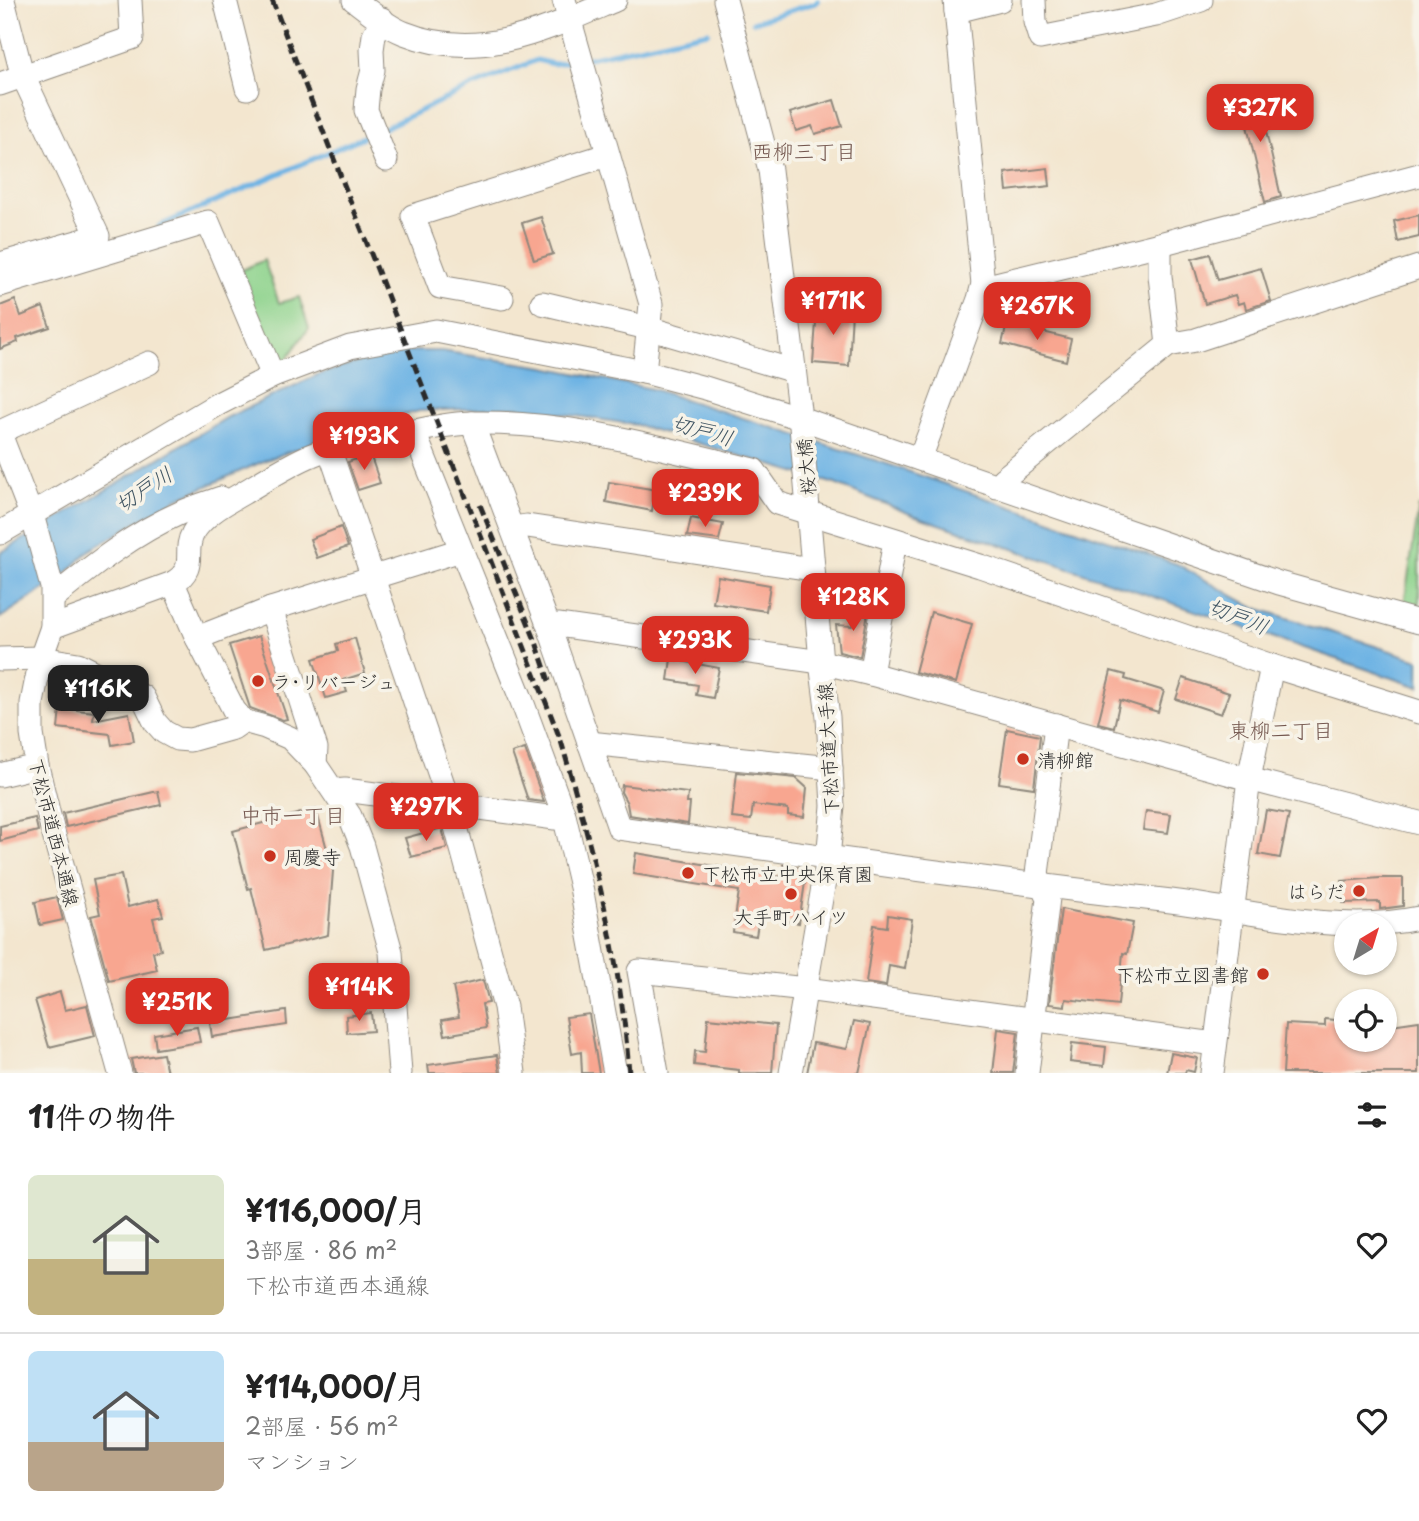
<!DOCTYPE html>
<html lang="ja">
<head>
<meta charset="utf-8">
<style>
	:root { --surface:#fff; --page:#f6f6f6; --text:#222; --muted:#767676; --line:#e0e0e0; --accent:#d93025 }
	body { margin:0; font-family:"Playpen Sans","Klee One",sans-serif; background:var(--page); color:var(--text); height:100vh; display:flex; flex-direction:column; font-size:26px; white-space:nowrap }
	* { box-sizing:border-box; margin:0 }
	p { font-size:23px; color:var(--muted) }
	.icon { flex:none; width:38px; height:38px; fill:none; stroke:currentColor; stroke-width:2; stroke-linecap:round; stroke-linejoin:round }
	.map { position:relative; height:1073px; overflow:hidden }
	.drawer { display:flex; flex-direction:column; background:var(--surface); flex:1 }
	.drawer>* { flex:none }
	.needle { width:46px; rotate:38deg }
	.tools { position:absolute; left:1334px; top:912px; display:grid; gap:14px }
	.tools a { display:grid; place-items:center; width:63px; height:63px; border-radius:50%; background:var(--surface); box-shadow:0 2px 5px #0004; font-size:35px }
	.price { position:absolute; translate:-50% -60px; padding:0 16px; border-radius:14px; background:var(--accent); color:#fff; font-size:23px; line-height:46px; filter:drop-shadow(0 2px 4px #0008) }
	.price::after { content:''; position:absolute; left:50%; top:42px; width:21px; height:16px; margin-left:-10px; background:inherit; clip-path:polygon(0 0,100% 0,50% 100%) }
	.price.current { background:#222; color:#fff }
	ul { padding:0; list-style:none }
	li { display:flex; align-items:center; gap:21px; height:175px; padding:0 28px }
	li+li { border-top:2px solid var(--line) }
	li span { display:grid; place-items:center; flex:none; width:196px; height:140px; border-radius:10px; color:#555 }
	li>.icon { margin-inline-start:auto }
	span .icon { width:84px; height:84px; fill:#fffc; stroke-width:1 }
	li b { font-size:30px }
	h2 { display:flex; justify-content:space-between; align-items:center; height:84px; padding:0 28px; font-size:30px }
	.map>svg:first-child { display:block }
	.green { fill:#8ed38d; stroke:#5c7f5c; stroke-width:2 }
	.water { fill:#6db3e4; stroke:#4c6f88; stroke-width:2 }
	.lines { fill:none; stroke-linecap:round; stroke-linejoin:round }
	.stream { stroke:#6db3e4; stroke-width:5 }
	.building { fill:#f8a690 }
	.minor-casing { stroke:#8f887d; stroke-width:25 }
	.minor { stroke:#fff; stroke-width:23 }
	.rail { stroke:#2b2b2b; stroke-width:5; stroke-dasharray:10 5; stroke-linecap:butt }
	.poi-dot { fill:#c8321e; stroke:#f7f3e8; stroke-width:2.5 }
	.labels { text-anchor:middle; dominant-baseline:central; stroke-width:7; stroke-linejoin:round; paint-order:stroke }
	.street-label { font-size:19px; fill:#2b2b2b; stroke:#f7f3e8 }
	.poi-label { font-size:19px; fill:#2b2b2b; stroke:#f7f3e8; text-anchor:start }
	.neighbourhood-label { font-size:21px; fill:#73564e; stroke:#f7f3e8 }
	.water-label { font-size:21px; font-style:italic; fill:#3f5462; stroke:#f7f3e8 }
</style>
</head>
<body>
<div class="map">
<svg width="1419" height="1073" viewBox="0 0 1419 1073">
	<rect width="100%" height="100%" fill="#f7f3e8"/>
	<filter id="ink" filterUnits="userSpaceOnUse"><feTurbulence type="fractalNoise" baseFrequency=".0143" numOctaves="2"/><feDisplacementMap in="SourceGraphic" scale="14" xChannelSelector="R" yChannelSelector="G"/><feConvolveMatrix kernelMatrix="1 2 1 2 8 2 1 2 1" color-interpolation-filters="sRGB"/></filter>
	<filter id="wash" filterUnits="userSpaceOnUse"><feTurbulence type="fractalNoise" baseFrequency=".00686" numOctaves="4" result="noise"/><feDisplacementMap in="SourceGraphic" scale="28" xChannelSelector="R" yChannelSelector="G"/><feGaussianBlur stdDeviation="1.57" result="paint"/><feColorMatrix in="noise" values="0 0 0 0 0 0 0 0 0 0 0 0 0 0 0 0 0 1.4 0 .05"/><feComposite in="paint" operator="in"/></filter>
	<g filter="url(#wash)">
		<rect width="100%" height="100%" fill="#f3e6cf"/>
		<!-- green -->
		<g class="green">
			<path d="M264,260L279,303L299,297L309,328L283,364L272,358L237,272Z"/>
			<path d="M1419,506V609L1404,604Z"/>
		</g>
		<!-- water -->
		<path class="water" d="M394,351H441L545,367L652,389L887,464L1177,564L1253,607L1419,660V687L913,515L835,484L637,425L516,407L419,411L345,432L266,460L177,499L90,550L61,578L0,618V553L228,417L317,375Z"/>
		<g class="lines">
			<!-- stream -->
			<g class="stream">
				<path d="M753,22L815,3L818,0"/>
				<path d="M588,58L708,32"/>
				<path d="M380,130L470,87L537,60L553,64L575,61"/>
				<path d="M159,226L368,135"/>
			</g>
		</g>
		<g id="blocks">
			<!-- building -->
			<g class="building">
				<path d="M1256,88L1281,197L1265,202L1239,92Z"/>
				<path d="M834,100L842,126L815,134L812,126L796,131L790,113Z"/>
				<path d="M1048,168L1050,186L1007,191L1005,173Z"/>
				<path d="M1419,215V237L1398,242L1394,221Z"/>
				<path d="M541,217L553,254L534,260L522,223Z"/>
				<path d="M1210,254L1218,280L1261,268L1271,301L1246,309L1244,302L1238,304L1235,295L1205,304L1192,259Z"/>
				<path d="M15,300L21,316L43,307L50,327L17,338L18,342L0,349V306Z"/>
				<path d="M817,309L852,311L849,366L813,363Z"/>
				<path d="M1007,323L1071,339L1066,361L1002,344Z"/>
				<path d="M370,454L380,483L358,490L348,462Z"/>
				<path d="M609,482L693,496L689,513L653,505L652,511L606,502Z"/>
				<path d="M691,518L723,524L719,540L687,536Z"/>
				<path d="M341,527L348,547L317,558L310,539Z"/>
				<path d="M718,576L770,585L766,611L713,603Z"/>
				<path d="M853,606L869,607L860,657L839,652L836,625L852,626Z"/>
				<path d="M931,612L972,624L956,683L915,672Z"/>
				<path d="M259,636L287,719L283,720L250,708L229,645Z"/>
				<path d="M355,638L365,673L343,680L347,692L326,698L313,659L338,651L336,644Z"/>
				<path d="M671,659L719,668L713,698L696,695L698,685L668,680Z"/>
				<path d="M1111,671L1126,675L1125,679L1164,691L1158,712L1120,700L1114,727L1098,723Z"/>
				<path d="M1183,678L1229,693L1221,714L1176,699Z"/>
				<path d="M60,708L94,712L93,720L129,713L134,741L112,745L110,734L58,728Z"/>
				<path d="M1007,729L1040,736L1034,788L999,783Z"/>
				<path d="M525,749L544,802L528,800L512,753Z"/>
				<path d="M737,772L796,778L807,788L804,817L788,815V809L753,805L751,820L732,818Z"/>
				<path d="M622,785L688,793L687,803H690L688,824L629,815L627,803L621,792Z"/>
				<path d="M158,791L161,805L66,827L63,813Z"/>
				<path d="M316,809L333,871L328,935L266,950L251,888L248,889L233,831Z"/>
				<path d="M1266,810L1289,814L1280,858L1258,854Z"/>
				<path d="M1146,811L1171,814L1168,833L1143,830Z"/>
				<path d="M35,818L38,831L0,841V826Z"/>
				<path d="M442,828L447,848L411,857L405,838Z"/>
				<path d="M636,853L781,877L783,865L807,869L799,923L759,917L756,936L733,932L739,891L633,874Z"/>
				<path d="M121,875L128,907L158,899L163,916L153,918L161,950L153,952L157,970L109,981L91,916L100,914L93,880Z"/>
				<path d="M1380,878H1403V906L1380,909V902L1343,903L1342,881Z"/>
				<path d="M57,897L63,920L40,925L35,902Z"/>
				<path d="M1061,909L1133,923L1127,954L1123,953L1118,1005L1066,999L1065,1006L1049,1004Z"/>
				<path d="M888,915L912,919L905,969L889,966L886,986L866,983L874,925L887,927Z"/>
				<path d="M483,980L489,1003L482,1004L486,1028L445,1035L442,1020L459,1017L453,987Z"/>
				<path d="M60,992L65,1010L87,1005L95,1036L49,1047L35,1000Z"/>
				<path d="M286,1011L287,1025L212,1037L210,1023Z"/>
				<path d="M371,1013L373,1031L347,1033L346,1016Z"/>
				<path d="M589,1014L599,1073H582L581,1052L572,1054L566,1017Z"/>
				<path d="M708,1018L776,1025L772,1073H739V1070L694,1065L695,1051L705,1052Z"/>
				<path d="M1325,1019L1346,1021V1040H1384V1026L1419,1021V1073H1283L1286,1024L1325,1026Z"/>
				<path d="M854,1021L870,1024L859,1073H807L813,1043L847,1049Z"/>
				<path d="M197,1027L200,1042L156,1049L154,1034Z"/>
				<path d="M998,1029L1018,1032L1013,1073H993Z"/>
				<path d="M1072,1043L1106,1047L1104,1066L1070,1062Z"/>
				<path d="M1171,1053L1197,1058L1194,1072L1186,1070L1185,1073H1167Z"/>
				<path d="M163,1054L167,1073H134L131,1059Z"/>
				<path d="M497,1055L500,1073H429L428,1065Z"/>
			</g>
		</g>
	</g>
	<g filter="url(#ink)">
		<use href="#blocks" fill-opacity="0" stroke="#8f887d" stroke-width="2"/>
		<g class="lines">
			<defs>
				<g id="minor">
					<path d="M225,0L247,88"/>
					<path d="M354,0C369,11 386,26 404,33C479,63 547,29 615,0"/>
					<path d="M564,0L651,304L644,372"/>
					<path d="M725,0L770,170L801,426L821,662L828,717L833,806L828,858L791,1073"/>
					<path d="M1034,0L1035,22L1040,38L1156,15L1201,0"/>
					<path d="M956,11L1000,0"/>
					<path d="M382,19L374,35L372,50L373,70L368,89L366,110L386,160"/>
					<path d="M0,84L132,38L130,0"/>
					<path d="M1160,244V276L1168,345"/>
					<path d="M0,264L98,236L22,74L3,0"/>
					<path d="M983,284L992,285L1160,244L1419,175"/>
					<path d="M0,285L208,222L273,376"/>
					<path d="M502,298L440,287L413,216L607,155"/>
					<path d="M542,303L648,328L794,371"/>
					<path d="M472,423L549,627L619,828C803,854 987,880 1171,901C1252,911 1338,935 1419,918"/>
					<path d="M0,432L149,363"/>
					<path d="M414,432L520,696L564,815L581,887L615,1073"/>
					<path d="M0,434L34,522L52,587V627L41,658L32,703V734L37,766L52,828L120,1073"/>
					<path d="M330,451L450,805L505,1007L514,1073"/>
					<path d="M920,459L979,299L983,284L955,0"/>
					<path d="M997,487L1003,479L1168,345L1196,340L1419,267"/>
					<path d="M513,528L527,526L812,569"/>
					<path d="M0,533L218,404L273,376L350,347L436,331L644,372L705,388L800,418L1279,583L1419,622"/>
					<path d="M173,583L197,638L234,710L243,721L265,727L290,738L315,764L350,816L362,846L391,952L400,1073"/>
					<path d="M53,598C92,566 134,533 180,513C193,507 207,503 221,498"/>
					<path d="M271,609L316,748L315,764"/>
					<path d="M52,627L173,583C199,567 182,553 193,533C203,515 226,503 243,493C263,481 285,467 307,457C336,444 379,438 410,432C431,428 451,423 473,423C569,421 661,448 754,470L777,503L980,566L1272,666L1419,712"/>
					<path d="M549,627L558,625L821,662L871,674L1249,779L1419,823"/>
					<path d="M197,638L271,609L461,550"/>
					<path d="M0,659L41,658L78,664L143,697L155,722L164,732L177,739L190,740L233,728L243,721"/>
					<path d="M871,674L895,541"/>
					<path d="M589,743L831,768"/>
					<path d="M0,775L37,766"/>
					<path d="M334,791L345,790L555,818L564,815"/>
					<path d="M657,1073L639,971L806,989L1215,1044"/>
					<path d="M1027,1073L1048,898L1037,874L1056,725"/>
					<path d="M1212,1073L1249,779L1272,666"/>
				</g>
			</defs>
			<!-- minor casing -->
			<use href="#minor" class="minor-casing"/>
			<!-- minor -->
			<use href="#minor" class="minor"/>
			<!-- rail -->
			<g class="rail">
				<path d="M272,0L561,741C593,850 621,959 629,1073"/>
				<path d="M480,505L536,642L549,681"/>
			</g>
		</g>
	</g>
	<!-- markers -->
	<g class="poi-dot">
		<circle cx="258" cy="681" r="7"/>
		<circle cx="1023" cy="759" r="7"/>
		<circle cx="270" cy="856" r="7"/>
		<circle cx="688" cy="873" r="7"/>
		<circle cx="1359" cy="891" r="7"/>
		<circle cx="791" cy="894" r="7"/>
		<circle cx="1263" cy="974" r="7"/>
	</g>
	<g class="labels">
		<!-- street labels -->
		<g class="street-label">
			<text transform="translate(805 467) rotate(-95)">桜大橋</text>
			<text transform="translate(827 749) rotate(-93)">下松市道大手線</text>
			<text transform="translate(55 832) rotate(76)">下松市道西本通線</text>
		</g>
		<!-- poi labels -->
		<g class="poi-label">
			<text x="272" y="681">ラ･リバージュ</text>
			<text x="1037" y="759">清柳館</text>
			<text x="284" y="856">周慶寺</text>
			<text x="702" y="873">下松市立中央保育園</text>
			<text x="1345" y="891" text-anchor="end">はらだ</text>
			<text x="791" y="916" text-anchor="middle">大手町ハイツ</text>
			<text x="1249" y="974" text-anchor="end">下松市立図書館</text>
		</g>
		<!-- neighbourhood labels -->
		<g class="neighbourhood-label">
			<text x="804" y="150">西柳三丁目</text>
			<text x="1281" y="729">東柳二丁目</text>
			<text x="293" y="814">中市一丁目</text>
		</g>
		<!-- water labels -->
		<g class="water-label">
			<text transform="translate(703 429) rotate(16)">切戸川</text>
			<text transform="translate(143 488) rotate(-33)">切戸川</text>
			<text transform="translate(1239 615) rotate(22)">切戸川</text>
		</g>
	</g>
</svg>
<div class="tools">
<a><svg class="needle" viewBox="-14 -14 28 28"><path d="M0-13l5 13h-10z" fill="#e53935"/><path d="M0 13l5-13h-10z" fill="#767676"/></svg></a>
<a><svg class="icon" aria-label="locate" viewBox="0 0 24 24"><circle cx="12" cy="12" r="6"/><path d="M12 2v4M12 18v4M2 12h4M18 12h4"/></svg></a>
</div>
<b class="price" style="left:1260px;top:144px">¥327K</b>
<b class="price" style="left:833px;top:337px">¥171K</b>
<b class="price" style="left:1037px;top:342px">¥267K</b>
<b class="price" style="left:364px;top:472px">¥193K</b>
<b class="price" style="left:705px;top:529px">¥239K</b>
<b class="price" style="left:853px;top:633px">¥128K</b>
<b class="price" style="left:695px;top:676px">¥293K</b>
<b class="price current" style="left:98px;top:725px">¥116K</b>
<b class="price" style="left:426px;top:843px">¥297K</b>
<b class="price" style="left:359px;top:1023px">¥114K</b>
<b class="price" style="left:177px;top:1038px">¥251K</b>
</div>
<section class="drawer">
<h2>11件の物件<svg class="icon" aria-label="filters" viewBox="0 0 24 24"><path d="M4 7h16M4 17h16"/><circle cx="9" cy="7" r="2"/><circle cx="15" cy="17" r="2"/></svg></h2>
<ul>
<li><span style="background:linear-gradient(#dfe7d0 60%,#c2b280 0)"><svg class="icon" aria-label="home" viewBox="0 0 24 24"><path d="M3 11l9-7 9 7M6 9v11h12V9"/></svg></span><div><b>¥116,000/月</b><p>3部屋 · 86 m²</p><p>下松市道西本通線</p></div><svg class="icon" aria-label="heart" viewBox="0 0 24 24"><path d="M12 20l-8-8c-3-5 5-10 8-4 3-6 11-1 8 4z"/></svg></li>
<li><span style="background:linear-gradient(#bfe0f5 65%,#b9a48a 0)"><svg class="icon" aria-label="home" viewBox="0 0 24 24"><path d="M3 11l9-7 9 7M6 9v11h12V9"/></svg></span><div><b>¥114,000/月</b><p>2部屋 · 56 m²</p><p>マンション</p></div><svg class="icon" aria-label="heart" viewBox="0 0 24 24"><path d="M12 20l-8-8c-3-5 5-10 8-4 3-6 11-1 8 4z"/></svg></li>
</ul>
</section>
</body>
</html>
